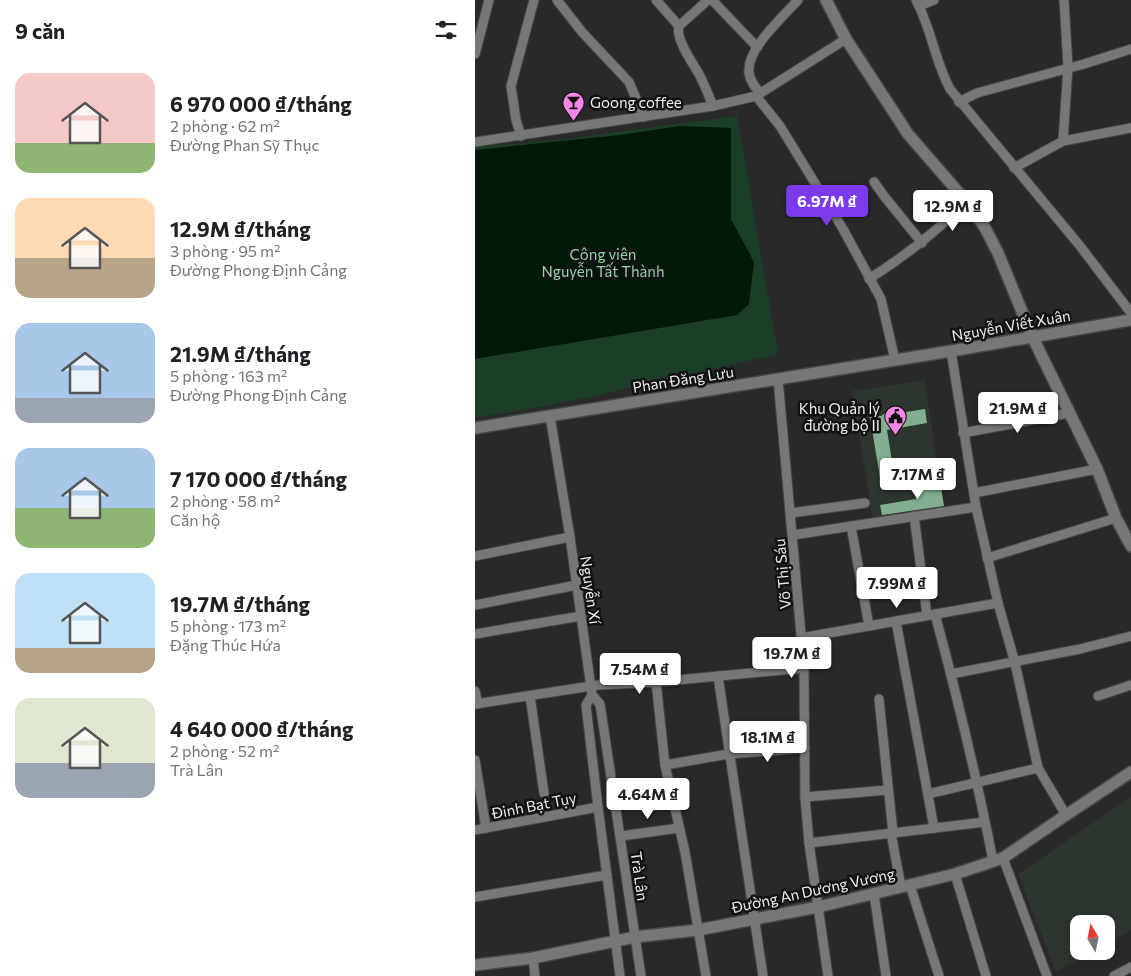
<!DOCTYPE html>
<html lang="vi">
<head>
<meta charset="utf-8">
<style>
	:root { --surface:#fff; --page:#f6f6f6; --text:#202124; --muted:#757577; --accent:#7c3aed }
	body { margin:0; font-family:Commissioner,sans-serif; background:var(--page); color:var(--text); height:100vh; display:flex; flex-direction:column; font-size:19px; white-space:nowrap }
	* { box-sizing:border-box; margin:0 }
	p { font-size:16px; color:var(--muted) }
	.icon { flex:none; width:28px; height:28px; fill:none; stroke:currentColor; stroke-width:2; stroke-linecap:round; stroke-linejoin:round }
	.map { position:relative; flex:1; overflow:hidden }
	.panel { display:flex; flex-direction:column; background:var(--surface); width:475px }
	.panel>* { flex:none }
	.needle { width:32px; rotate:350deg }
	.buttons { position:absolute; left:595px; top:915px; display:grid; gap:10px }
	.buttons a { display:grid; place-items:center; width:45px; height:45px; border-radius:10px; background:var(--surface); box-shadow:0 5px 20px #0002; font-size:25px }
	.price { position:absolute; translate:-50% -42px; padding:0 11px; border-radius:5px; background:#fff; color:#222; font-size:16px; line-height:32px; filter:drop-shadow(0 1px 2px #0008) }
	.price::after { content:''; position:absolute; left:50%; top:30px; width:15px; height:11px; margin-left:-8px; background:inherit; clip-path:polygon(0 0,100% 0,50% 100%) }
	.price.on { background:var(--accent); color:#fff }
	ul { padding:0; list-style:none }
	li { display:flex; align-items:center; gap:15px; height:125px; padding:0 15px }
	li span { display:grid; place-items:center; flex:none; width:140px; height:100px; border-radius:15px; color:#555 }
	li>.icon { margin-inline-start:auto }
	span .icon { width:60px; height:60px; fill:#fffc; stroke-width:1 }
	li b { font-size:21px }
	h2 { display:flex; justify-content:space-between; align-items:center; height:60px; padding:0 15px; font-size:21px }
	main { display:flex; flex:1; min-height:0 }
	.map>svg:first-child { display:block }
	.built { fill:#2d352f }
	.green { fill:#1b3e27 }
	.water { fill:#001a07 }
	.building { fill:#82af8f }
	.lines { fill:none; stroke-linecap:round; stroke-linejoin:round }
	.minor-casing { stroke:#454745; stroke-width:11 }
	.tertiary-casing { stroke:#454745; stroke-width:14 }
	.minor { stroke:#757876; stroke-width:9 }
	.tertiary { stroke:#757876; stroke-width:11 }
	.labels { text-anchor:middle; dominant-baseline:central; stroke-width:5; stroke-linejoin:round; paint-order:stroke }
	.poi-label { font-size:15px; fill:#eceeed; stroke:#111211; text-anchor:start }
	.park-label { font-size:15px; fill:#92d5a5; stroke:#111211 }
	.street-label { font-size:15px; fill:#eceeed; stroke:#111211 }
</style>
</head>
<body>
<main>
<section class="panel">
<h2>9 căn<svg class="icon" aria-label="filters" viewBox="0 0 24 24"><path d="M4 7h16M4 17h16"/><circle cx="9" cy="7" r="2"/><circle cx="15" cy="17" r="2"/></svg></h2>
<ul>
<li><span style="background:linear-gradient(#f6c9c9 70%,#8fb573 0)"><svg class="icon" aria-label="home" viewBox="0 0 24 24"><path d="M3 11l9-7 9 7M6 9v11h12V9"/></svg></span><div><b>6 970 000 ₫/tháng</b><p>2 phòng · 62 m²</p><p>Đường Phan Sỹ Thục</p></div></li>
<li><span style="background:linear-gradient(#ffd9b3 60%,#b9a48a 0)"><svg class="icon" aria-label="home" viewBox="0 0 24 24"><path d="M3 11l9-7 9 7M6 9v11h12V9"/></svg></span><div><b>12.9M ₫/tháng</b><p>3 phòng · 95 m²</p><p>Đường Phong Định Cảng</p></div></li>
<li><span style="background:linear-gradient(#a9c7e8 75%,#9aa5b1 0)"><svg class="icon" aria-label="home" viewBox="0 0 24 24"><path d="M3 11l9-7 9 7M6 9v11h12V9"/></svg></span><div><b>21.9M ₫/tháng</b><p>5 phòng · 163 m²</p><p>Đường Phong Định Cảng</p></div></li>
<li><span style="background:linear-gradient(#a9c7e8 60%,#8fb573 0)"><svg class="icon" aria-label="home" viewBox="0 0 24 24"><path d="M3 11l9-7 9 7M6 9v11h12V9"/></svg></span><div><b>7 170 000 ₫/tháng</b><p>2 phòng · 58 m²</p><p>Căn hộ</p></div></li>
<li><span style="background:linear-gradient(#bfe0f5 75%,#b9a48a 0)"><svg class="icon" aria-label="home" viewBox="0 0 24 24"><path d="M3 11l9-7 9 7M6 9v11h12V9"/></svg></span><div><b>19.7M ₫/tháng</b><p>5 phòng · 173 m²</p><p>Đặng Thúc Hứa</p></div></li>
<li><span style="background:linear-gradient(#dfe7d0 65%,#9aa5b1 0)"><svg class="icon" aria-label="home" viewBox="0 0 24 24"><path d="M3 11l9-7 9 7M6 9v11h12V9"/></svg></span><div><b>4 640 000 ₫/tháng</b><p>2 phòng · 52 m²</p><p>Trà Lân</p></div></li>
</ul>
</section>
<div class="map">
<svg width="656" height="976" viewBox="0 0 656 976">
	<rect width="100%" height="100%" fill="#272a28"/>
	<!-- built -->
	<g class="built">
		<path d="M450,380L469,509L398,520L377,391Z"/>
		<path d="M656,797V931L631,944V924H604V951H619L581,972L543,874Z"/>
	</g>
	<!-- green -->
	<path class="green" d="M262,116L303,354L92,402L0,418V147L73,141Z"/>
	<!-- water -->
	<path class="water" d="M205,126L256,128V219L279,262L274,304L262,315L0,359V150L145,135Z"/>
	<!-- building -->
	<g class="building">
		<path d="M450,409L452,423L412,430L419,474L435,472L437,485L407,490L395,417L406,416L410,413L419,414Z"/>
		<path d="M465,481L469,506L407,515L405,505L441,499L439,485Z"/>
	</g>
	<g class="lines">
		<defs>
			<g id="minor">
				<path d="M82,0L107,32L154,82L169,117"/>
				<path d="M181,0L204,26C200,40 219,64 225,76C230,86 234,96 238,106"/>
				<path d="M237,0L282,47"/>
				<path d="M441,0C456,28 460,61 475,89L605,246L656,313"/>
				<path d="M444,6L459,0"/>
				<path d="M204,26L233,0"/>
				<path d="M0,54L14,0"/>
				<path d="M285,93C280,87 275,81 274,73C271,49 308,17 323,0"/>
				<path d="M281,96L305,126L368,229L406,299L420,360"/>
				<path d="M484,102L502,93L609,64L656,49"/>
				<path d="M46,136L41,120L36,86L59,0"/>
				<path d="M588,141L593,67L589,0"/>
				<path d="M0,142L238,106L281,96L371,39"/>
				<path d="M539,168L588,141L656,128"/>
				<path d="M399,182L409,196L447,243"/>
				<path d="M394,279C430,256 462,232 491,201"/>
				<path d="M476,351L501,507L523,603L540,663L563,768L591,815"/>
				<path d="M303,379L329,668L330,797L334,843L353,976"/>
				<path d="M75,416L95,537L117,695L111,705L123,807L145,976"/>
				<path d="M488,433L594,413"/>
				<path d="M499,493L622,469"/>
				<path d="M316,513L390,503"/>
				<path d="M439,516L452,615"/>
				<path d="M376,526L394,626"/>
				<path d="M318,535L501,507"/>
				<path d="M0,556L95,537"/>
				<path d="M512,558L641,518"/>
				<path d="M0,605L102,585"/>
				<path d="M460,614C482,696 502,778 518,861"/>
				<path d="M421,621L459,828"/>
				<path d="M0,634L106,616"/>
				<path d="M326,638L523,603"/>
				<path d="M476,674L605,649L656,636"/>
				<path d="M243,676L288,976"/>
				<path d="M181,682L190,765L210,852L231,976"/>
				<path d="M0,691L3,704"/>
				<path d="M117,695L125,704L166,976"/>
				<path d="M55,696L69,793"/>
				<path d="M623,696L656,685"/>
				<path d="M404,699L418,833"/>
				<path d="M0,704L123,685L181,682L329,668"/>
				<path d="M0,760L11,828"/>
				<path d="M190,765L254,754L330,748"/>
				<path d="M453,794L563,768"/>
				<path d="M330,797L413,790"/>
				<path d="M0,830L123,807"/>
				<path d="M416,833L426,887"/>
				<path d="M146,836L204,828"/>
				<path d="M334,843L510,822"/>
				<path d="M528,858L572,976"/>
				<path d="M480,874L511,976"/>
				<path d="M435,885L464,976"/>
				<path d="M399,894L411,976"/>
				<path d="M0,897L132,875"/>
				<path d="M58,958L60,976"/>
				<path d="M639,976L656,967"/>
			</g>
			<g id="tertiary">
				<path d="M351,0L371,39L433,134L491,201L509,226L523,253L557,336L622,469L641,518L656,546"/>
				<path d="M0,428L476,351L656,320"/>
				<path d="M0,965L58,958L160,937L223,930L280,919L343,907L480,874L528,858L591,815L656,772"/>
			</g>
		</defs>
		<!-- minor casing -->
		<use href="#minor" class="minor-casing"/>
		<!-- tertiary casing -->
		<use href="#tertiary" class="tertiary-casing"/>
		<!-- minor -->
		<use href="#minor" class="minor"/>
		<!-- tertiary -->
		<use href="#tertiary" class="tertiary"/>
	</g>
	<!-- icons -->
	<defs>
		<symbol id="bar-pin" viewBox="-11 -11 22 30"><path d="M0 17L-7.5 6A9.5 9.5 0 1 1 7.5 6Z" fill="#f987e8" stroke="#111211"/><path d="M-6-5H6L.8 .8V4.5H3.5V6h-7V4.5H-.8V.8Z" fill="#111"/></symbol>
		<symbol id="civic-pin" viewBox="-11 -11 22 30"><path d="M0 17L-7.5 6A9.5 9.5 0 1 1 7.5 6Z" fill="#f987e8" stroke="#111211"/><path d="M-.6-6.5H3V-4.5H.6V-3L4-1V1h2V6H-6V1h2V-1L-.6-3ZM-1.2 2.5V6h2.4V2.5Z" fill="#111"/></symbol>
	</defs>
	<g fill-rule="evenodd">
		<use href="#bar-pin" x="86" y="90" width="25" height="34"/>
		<use href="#civic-pin" x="408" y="404" width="25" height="34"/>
	</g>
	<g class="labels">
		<!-- poi labels -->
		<g class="poi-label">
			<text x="115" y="102">Goong coffee</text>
			<text x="405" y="408" text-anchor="end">Khu Quản lý<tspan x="405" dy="17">đường bộ II</tspan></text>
		</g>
		<!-- park labels -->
		<g class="park-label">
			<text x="128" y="254">Công viên<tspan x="128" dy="17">Nguyễn Tất Thành</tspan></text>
		</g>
		<!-- street labels -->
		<g class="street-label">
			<text transform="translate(536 325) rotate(-10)">Nguyễn Viết Xuân</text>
			<text transform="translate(208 379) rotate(-9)">Phan Đăng Lưu</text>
			<text transform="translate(307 574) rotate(-95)">Võ Thị Sáu</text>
			<text transform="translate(116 590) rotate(82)">Nguyễn Xí</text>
			<text transform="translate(59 805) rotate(-11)">Đinh Bạt Tụy</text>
			<text transform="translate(165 876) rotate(82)">Trà Lân</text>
			<text transform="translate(338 890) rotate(-12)">Đường An Dương Vương</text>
		</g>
	</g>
</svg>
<div class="buttons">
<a><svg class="needle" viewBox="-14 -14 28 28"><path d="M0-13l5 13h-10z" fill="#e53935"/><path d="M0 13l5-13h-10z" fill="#757577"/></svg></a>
</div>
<b class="price on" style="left:352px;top:227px">6.97M ₫</b>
<b class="price" style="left:478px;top:232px">12.9M ₫</b>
<b class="price" style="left:543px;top:434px">21.9M ₫</b>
<b class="price" style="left:443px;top:500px">7.17M ₫</b>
<b class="price" style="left:422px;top:609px">7.99M ₫</b>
<b class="price" style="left:317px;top:679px">19.7M ₫</b>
<b class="price" style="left:165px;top:695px">7.54M ₫</b>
<b class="price" style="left:293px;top:763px">18.1M ₫</b>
<b class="price" style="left:173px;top:820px">4.64M ₫</b>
</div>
</main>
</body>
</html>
